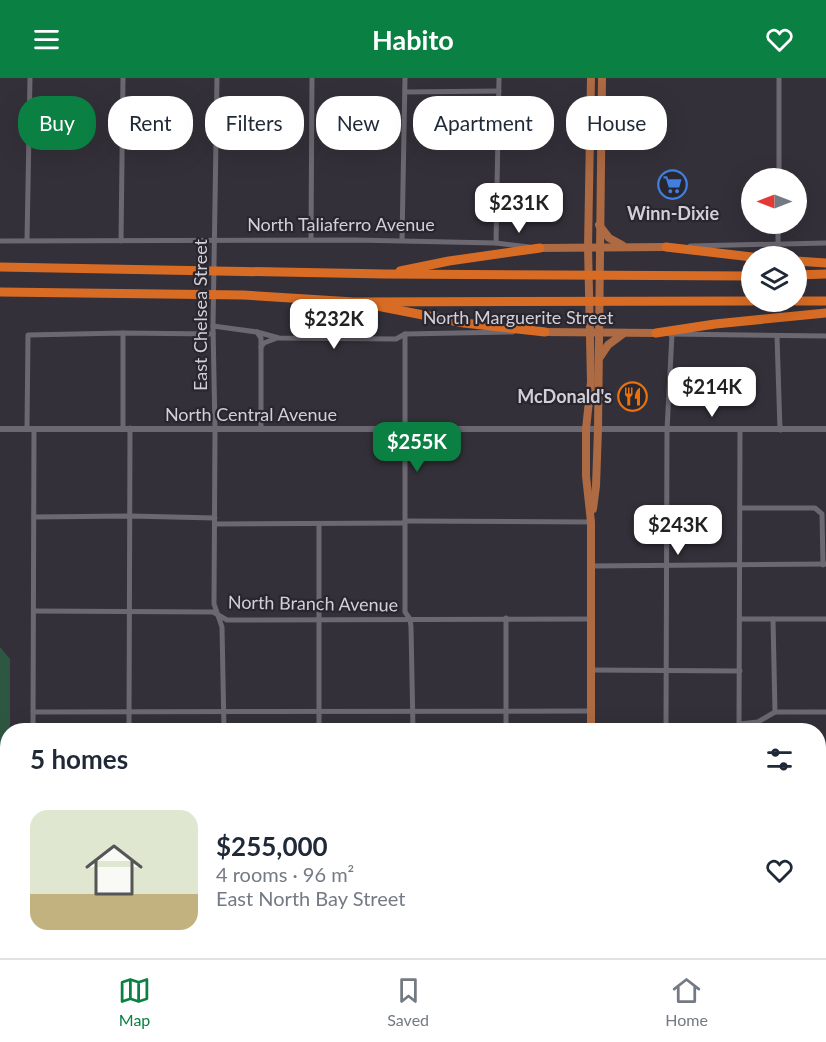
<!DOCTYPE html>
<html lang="en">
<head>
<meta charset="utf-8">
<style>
	:root { --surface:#fff; --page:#f6f6f7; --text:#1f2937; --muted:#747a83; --line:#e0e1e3; --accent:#0b8043 }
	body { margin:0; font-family:Lato,sans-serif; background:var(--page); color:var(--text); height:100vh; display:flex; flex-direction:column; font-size:22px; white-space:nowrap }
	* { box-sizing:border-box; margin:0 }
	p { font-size:20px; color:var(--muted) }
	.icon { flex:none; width:33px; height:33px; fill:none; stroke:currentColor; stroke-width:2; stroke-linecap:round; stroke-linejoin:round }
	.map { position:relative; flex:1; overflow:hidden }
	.details { position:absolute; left:0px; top:645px; width:826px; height:236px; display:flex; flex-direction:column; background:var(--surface); border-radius:24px 24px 0 0; box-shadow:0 6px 24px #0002 }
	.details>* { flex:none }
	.top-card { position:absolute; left:18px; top:18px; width:790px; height:54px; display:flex; gap:12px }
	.needle { width:39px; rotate:270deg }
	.buttons { position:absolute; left:741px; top:90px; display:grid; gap:12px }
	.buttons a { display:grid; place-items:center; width:66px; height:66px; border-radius:50%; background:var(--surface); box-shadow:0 6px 24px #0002; font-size:30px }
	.price { position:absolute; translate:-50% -51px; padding:0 14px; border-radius:12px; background:#fff; color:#222; font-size:20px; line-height:39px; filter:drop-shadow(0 2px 3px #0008) }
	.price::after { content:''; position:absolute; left:50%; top:36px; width:18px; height:14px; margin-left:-9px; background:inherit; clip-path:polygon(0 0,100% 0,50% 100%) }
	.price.selected { background:var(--accent); color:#fff }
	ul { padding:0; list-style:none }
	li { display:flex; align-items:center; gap:18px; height:150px; padding:0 30px }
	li+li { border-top:2px solid var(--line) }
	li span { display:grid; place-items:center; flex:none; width:168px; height:120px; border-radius:18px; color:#555 }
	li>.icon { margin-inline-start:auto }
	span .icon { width:72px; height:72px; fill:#fffc; stroke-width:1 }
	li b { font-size:26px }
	h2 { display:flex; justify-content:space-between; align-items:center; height:72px; padding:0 30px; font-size:26px }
	.tag { padding:0 21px; border-radius:24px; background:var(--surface); box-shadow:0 6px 24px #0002; font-size:21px; line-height:54px }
	.tag.selected { background:var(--accent); color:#fff }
	header { display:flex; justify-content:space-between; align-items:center; height:78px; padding:0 30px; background:var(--accent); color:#fff; font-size:27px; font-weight:700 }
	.dock { display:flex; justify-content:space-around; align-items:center; height:84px; border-top:2px solid var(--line); background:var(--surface); font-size:16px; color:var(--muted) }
	.dock a { display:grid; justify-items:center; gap:3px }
	.dock .selected { color:var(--accent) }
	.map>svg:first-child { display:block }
	.green { fill:#2e5741 }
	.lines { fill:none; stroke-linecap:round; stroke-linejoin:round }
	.minor { stroke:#6c6872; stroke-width:5 }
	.tertiary { stroke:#6c6872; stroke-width:6 }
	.primary { stroke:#ad6a43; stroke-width:8 }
	.motorway { stroke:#d96c24; stroke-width:9 }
	.labels { text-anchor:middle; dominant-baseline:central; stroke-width:4.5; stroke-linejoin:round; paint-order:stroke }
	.poi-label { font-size:18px; font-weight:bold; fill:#d2d0d6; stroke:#29262f }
	.street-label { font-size:18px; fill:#d2d0d6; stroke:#29262f }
</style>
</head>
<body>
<header><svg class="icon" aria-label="menu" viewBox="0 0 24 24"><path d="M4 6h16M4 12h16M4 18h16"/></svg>Habito<svg class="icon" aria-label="heart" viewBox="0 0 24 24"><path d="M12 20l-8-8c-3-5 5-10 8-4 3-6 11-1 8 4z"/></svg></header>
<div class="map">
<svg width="826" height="880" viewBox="0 0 826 880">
	<rect width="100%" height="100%" fill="#333039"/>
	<!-- green -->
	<path class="green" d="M0,569L10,581V652H8L7,666L3,671H0Z"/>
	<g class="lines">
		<!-- minor -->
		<g class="minor">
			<path d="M217,0L213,248L215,351L214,526L222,549L224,652"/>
			<path d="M405,14L499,13"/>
			<path d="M779,100V0"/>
			<path d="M311,161L312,0"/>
			<path d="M27,162L30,0"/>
			<path d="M402,162L405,0"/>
			<path d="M0,163L355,162L496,165L529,169"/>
			<path d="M121,163L123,0"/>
			<path d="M496,165L499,0"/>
			<path d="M778,165V146"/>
			<path d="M690,168L826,165"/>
			<path d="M213,248L257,254L279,260L396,261L405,256L513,254"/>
			<path d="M257,254L261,260V351"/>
			<path d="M123,255V350"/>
			<path d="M405,256V534L410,541L411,549L413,652"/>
			<path d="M669,256L826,258"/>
			<path d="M777,258L780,352"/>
			<path d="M261,269L264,265L277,260"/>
			<path d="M27,351L28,257L123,255L213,256"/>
			<path d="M740,430H815L822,436L823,487"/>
			<path d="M34,439L130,438L215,440"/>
			<path d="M405,443L591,444"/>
			<path d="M215,446L405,445"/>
			<path d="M591,488L826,486"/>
			<path d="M34,533L213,534L227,542L591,541"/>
			<path d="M506,540V652"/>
			<path d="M740,541H826"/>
			<path d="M591,592L740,593"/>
			<path d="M33,634L591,633"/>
			<path d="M775,634H826"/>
			<path d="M739,646L758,644L775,634L773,541"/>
			<path d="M33,652L34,351"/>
			<path d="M129,652L130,350"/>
			<path d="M319,652V446"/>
			<path d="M666,652L667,352L672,256"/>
			<path d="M739,652L740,352"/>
			<path d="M819,806H826"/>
			<path d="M64,873V880"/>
			<path d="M214,873V880"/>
			<path d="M749,873V880"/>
			<path d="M139,880V873"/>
			<path d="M289,880V873"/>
			<path d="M364,880V873"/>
			<path d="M439,880V873"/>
			<path d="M514,880V873"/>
		</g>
		<!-- tertiary -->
		<path class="tertiary" d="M0,351H826"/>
		<!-- primary -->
		<g class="primary">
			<path d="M591,0L588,169L591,304L586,351V398L591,444V652"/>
			<path d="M599,147L609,160L622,167"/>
			<path d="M540,170L666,169"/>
			<path d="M545,254L656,255"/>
			<path d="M600,279L608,267L624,255"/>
			<path d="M593,431L596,408L598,351L602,0"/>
			<path d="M0,730H8"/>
			<path d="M819,731H826"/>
			<path d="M587,880V873"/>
			<path d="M597,880L598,873"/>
		</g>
		<!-- motorway -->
		<g class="motorway">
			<path d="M666,169L752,179"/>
			<path d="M796,183L826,185"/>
			<path d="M0,189L385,196L752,198"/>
			<path d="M400,193L449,183L540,170"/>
			<path d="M796,197L826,196"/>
			<path d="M0,214L243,217L354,224L752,223"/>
			<path d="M796,223H826"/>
			<path d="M377,228L464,245L545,254"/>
			<path d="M656,255L715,246L826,235"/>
		</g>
	</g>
	<!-- icons -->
	<defs>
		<symbol id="supermarket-ring" viewBox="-11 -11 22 22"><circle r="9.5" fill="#29262f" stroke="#3f7fe0" stroke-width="1.5"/><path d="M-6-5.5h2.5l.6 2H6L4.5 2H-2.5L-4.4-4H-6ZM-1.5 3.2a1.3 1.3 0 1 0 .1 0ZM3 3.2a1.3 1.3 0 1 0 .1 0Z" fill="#3f7fe0"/></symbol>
		<symbol id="restaurant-ring" viewBox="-11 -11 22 22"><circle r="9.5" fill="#29262f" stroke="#e8710a" stroke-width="1.5"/><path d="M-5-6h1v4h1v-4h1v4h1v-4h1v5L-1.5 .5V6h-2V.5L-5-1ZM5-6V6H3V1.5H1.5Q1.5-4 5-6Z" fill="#e8710a"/></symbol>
	</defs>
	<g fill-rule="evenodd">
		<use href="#supermarket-ring" x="656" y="90" width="33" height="33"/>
		<use href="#restaurant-ring" x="616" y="302" width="33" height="33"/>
	</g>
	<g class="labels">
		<!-- poi labels -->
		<g class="poi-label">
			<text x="673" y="135">Winn-Dixie</text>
			<text x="612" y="318" text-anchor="end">McDonald's</text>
		</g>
		<!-- street labels -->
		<g class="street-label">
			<text x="341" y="146">North Taliaferro Avenue</text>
			<text transform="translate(200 237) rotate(-90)">East Chelsea Street</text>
			<text x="518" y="239">North Marguerite Street</text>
			<text x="251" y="336">North Central Avenue</text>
			<text transform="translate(313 525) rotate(1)">North Branch Avenue</text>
		</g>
	</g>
</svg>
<div class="buttons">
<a><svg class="needle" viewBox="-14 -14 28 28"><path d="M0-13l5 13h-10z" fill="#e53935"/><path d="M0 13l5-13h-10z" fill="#747a83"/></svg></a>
<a><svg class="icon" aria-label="layers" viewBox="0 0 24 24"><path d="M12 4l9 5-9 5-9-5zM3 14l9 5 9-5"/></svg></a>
</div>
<b class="price" style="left:519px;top:156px">$231K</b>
<b class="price" style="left:334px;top:272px">$232K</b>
<b class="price" style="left:712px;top:340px">$214K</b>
<b class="price selected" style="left:417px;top:395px">$255K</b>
<b class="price" style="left:678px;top:478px">$243K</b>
<div class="top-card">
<a class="tag selected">Buy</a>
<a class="tag">Rent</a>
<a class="tag">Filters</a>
<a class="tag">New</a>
<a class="tag">Apartment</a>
<a class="tag">House</a>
</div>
<section class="details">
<h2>5 homes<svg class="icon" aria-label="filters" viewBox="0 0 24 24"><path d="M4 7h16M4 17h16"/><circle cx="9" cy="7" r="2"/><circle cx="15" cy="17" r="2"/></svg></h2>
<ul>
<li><span style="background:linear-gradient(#dfe7d0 70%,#c2b280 0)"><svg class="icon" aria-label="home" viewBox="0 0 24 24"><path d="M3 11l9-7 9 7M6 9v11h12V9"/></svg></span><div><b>$255,000</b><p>4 rooms · 96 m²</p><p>East North Bay Street</p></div><svg class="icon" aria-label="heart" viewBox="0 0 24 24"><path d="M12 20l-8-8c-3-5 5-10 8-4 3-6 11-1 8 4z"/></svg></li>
</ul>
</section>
</div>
<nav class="dock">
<a class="selected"><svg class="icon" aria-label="map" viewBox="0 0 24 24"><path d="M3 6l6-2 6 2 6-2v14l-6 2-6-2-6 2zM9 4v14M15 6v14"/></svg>Map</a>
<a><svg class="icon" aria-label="saved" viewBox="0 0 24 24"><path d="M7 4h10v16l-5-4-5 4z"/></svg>Saved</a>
<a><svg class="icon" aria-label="home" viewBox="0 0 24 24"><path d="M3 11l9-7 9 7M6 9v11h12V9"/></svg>Home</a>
</nav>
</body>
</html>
